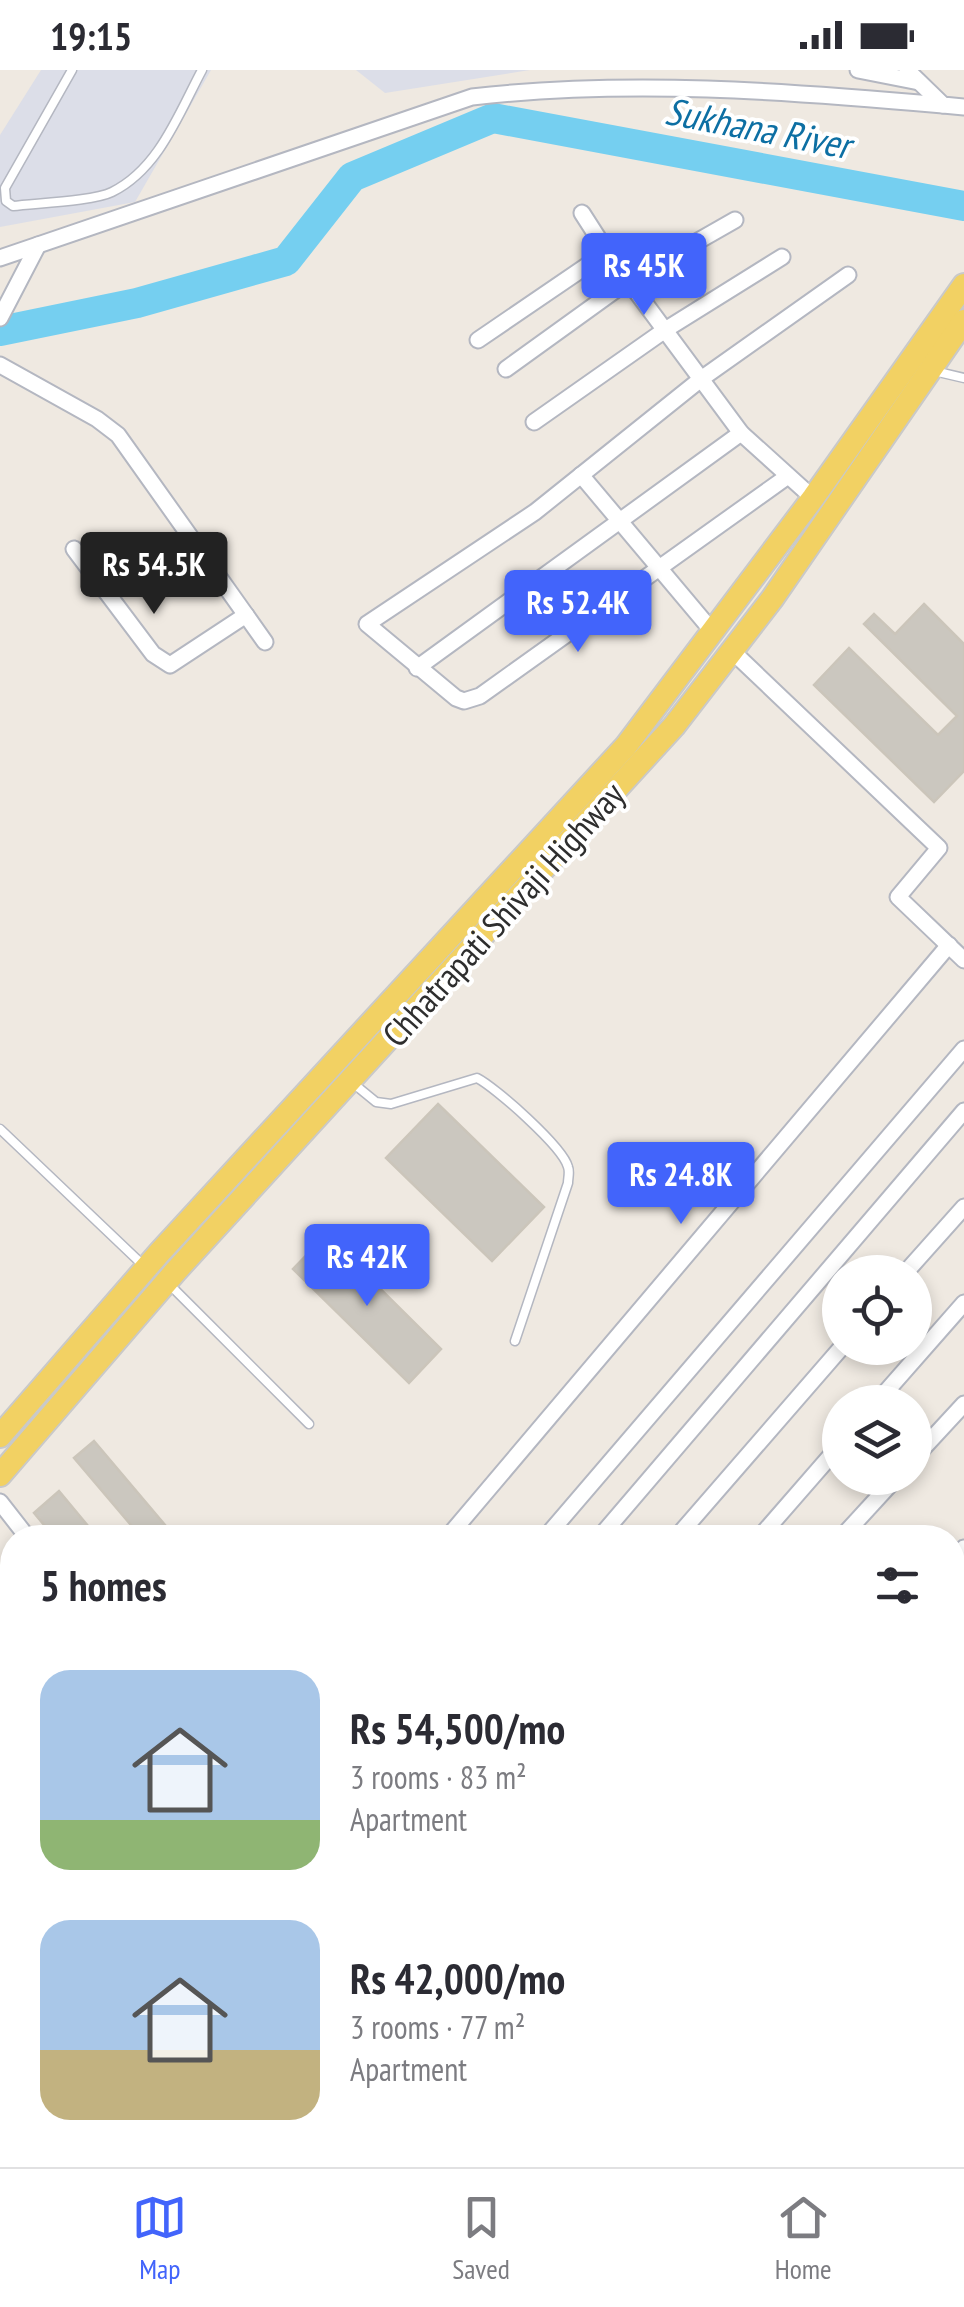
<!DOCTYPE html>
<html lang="en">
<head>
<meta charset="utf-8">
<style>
	:root { --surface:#fff; --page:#f7f7f7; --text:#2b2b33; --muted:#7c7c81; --line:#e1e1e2; --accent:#4264fb }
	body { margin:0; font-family:"PT Sans Narrow",sans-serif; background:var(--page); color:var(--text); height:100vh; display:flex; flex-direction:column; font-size:38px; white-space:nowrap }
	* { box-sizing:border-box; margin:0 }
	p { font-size:32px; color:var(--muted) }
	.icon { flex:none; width:55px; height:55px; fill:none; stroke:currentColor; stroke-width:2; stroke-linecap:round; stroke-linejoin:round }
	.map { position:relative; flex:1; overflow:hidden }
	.side { position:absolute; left:0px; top:1455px; width:965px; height:642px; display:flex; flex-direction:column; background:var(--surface); border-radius:40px 40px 0 0; box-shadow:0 5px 15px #0003 }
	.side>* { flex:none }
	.tools { position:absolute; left:822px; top:1185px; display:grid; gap:20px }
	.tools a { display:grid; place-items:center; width:110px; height:110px; border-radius:50%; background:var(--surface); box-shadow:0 5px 15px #0003; font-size:50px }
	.price { position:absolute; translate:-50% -85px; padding:0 22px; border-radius:10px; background:var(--accent); color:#fff; font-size:32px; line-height:65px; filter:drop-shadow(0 2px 5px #0008) }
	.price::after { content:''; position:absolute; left:50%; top:60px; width:30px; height:22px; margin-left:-15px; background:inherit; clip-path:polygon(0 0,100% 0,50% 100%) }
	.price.selected { background:#222; color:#fff }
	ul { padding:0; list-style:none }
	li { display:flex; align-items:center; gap:30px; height:250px; padding:0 40px }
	li span { display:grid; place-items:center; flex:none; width:280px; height:200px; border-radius:30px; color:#555 }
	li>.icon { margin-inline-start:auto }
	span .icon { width:120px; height:120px; fill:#fffc; stroke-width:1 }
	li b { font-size:42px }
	h2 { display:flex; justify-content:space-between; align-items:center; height:120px; padding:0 40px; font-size:42px }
	.status { display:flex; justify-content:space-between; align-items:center; height:70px; padding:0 50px; background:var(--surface); direction:ltr }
	.status svg { height:28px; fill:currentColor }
	.tab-bar { display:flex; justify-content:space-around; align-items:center; height:140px; border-top:2px solid var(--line); background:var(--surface); font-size:28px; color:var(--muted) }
	.tab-bar a { display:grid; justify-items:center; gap:5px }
	.tab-bar .selected { color:var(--accent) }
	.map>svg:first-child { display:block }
	.airport { fill:#dcdee8 }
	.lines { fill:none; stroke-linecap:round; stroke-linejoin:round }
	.river { stroke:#75cff0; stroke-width:30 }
	.building { fill:#cbc7bf; stroke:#cbc5ba; stroke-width:2.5 }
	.lane-casing { stroke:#b4b7c1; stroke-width:11 }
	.street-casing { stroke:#b4b7c1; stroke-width:19 }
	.primary-casing { stroke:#c9c9c9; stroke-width:26 }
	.lane { stroke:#fff; stroke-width:8 }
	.street { stroke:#fff; stroke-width:15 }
	.primary { stroke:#f2d163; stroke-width:22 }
	.labels { text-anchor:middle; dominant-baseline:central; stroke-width:8; stroke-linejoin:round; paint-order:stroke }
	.street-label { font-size:35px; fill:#2e2e2e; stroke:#fff }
	.water-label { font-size:38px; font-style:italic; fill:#0d6fa3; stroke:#fff }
</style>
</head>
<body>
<div class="status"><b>19:15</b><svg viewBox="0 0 49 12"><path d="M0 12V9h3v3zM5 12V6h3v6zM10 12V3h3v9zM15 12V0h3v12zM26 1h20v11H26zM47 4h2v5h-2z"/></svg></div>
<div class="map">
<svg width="964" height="2097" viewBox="0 0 964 2097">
	<rect width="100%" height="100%" fill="#efe9e1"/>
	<!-- airport -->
	<g class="airport">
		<path d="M41,0H211L135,132L0,157V65Z"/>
		<path d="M356,0H530L385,23Z"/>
	</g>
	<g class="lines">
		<!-- river -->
		<path class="river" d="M0,261L137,233L286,191L352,107L493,48L964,136"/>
	</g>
	<!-- building -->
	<g class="building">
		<path d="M924,534L964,574V701L934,732L814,615L849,578L938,665L957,646L864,554L874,544L895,564Z"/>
		<path d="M438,1034L544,1137L492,1191L386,1088Z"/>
		<path d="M326,1165L441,1279L409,1313L293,1199Z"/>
		<path d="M94,1371L176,1468H142L74,1388Z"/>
		<path d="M59,1421L98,1468H55L34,1443Z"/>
		<path d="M12,1888V1911L1,1923L12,1937V2010L0,2002V1983L7,1976L0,1969V1896Z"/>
		<path d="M0,2029L12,2036V2052L2,2064Z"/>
	</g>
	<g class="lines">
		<defs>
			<g id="lane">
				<path d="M72,0L5,118L6,131L13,136C37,133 94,131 112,122C159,99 179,43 202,0"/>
				<path d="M934,301L964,308"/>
				<path d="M354,1014L376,1032L391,1034L477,1008C495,1017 563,1077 568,1097C570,1102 568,1108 568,1113L515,1271"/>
				<path d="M0,1059L145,1197"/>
				<path d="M171,1216L309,1354"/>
			</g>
			<g id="street">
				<path d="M858,0L919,12"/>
				<path d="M907,0L943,35L964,37"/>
				<path d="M582,143L607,182L741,363L813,428"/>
				<path d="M0,188L472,27C628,9 786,21 943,35"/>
				<path d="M0,248L38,175"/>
				<path d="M478,270L607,182"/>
				<path d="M0,295L97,349L118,365L265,572"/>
				<path d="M506,299L628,211L735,150"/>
				<path d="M534,352L665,260L782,187"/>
				<path d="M581,405L713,562"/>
				<path d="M788,406L480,626L464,631L456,628L367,554L535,442L701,309L848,205"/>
				<path d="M74,479L153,584L170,595L246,545"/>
				<path d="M732,581L939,778L898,827L964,890"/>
				<path d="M417,598L741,363"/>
				<path d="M906,1202L964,1137"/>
				<path d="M877,1332L964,1233"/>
				<path d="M915,1387L964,1334"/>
				<path d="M0,1432L28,1468"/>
				<path d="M447,1468L949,875"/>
				<path d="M545,1468L964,979"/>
				<path d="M599,1468L964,1041"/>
				<path d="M676,1468L841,1278"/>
				<path d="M759,1468L840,1375"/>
				<path d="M841,1468L896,1408"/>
				<path d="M952,1493L964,1478"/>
				<path d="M952,1720L964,1706"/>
				<path d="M0,1885L12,1873"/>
				<path d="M952,1925L964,1936"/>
				<path d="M0,2013L12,2025"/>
				<path d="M0,2075L22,2097"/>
				<path d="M595,2085L606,2097"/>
				<path d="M711,2085L724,2097"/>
				<path d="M878,2085L890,2097"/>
				<path d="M174,2097L186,2085"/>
				<path d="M259,2097L271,2085"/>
				<path d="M338,2097L348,2085"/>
				<path d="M419,2097L430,2085"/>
				<path d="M488,2097L498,2085"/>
				<path d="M569,2097L578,2085"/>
				<path d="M663,2097L676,2085"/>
			</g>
			<g id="primary">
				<path d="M0,1366L160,1182L626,676L813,428L964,215"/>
				<path d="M0,1405L175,1202L674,656L772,529L964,251"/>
			</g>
		</defs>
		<!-- lane casing -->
		<use href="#lane" class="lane-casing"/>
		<!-- street casing -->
		<use href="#street" class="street-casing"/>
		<!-- primary casing -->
		<use href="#primary" class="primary-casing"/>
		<!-- lane -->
		<use href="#lane" class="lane"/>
		<!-- street -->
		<use href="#street" class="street"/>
		<!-- primary -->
		<use href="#primary" class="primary"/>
	</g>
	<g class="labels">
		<!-- street labels -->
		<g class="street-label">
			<text transform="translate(503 844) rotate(-48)">Chhatrapati Shivaji Highway</text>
		</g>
		<!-- water labels -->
		<g class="water-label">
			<text transform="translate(758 57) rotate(11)">Sukhana River</text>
		</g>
	</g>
</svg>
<div class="tools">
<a><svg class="icon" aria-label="locate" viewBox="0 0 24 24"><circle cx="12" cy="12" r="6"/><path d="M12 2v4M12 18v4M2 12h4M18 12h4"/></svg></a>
<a><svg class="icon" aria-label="layers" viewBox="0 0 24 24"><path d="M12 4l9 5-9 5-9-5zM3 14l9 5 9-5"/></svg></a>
</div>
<b class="price" style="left:644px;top:248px">Rs 45K</b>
<b class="price selected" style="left:154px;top:547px">Rs 54.5K</b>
<b class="price" style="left:578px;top:585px">Rs 52.4K</b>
<b class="price" style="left:681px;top:1157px">Rs 24.8K</b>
<b class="price" style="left:367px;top:1239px">Rs 42K</b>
<section class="side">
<h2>5 homes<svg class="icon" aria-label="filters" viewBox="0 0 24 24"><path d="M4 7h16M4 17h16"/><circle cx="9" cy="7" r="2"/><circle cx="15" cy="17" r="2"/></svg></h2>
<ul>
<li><span style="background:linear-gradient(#a9c7e8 75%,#8fb573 0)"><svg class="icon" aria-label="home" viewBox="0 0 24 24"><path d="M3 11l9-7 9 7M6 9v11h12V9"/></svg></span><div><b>Rs 54,500/mo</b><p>3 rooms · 83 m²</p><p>Apartment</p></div></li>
<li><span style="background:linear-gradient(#a9c7e8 65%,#c2b280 0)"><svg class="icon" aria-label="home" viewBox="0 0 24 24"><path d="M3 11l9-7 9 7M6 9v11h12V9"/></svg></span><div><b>Rs 42,000/mo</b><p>3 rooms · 77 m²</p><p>Apartment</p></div></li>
</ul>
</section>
</div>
<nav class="tab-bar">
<a class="selected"><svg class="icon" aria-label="map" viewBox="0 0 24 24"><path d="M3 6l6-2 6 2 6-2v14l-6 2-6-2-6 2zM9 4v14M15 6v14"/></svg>Map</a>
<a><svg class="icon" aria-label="saved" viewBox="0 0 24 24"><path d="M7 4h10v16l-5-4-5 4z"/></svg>Saved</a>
<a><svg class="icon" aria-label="home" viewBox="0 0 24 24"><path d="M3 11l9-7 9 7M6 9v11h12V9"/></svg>Home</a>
</nav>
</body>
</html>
